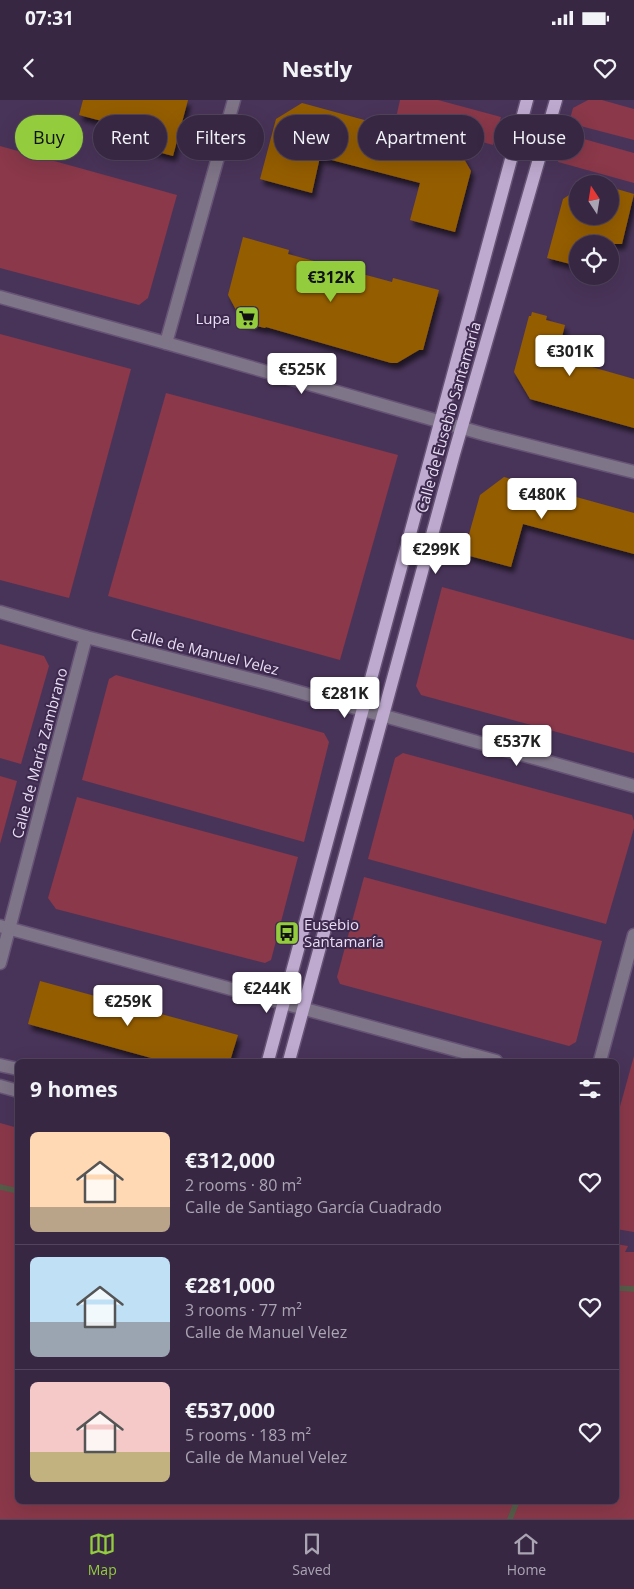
<!DOCTYPE html>
<html lang="en">
<head>
<meta charset="utf-8">
<style>
	:root { --surface:#372743; --page:#42334e; --text:#f1f3f6; --muted:#aaa5b2; --line:#51445c; --accent:#93cc3d }
	body { margin:0; font-family:"Open Sans",sans-serif; background:var(--page); color:var(--text); height:100vh; display:flex; flex-direction:column; font-size:19px; white-space:nowrap }
	* { box-sizing:border-box; margin:0 }
	p { font-size:16px; color:var(--muted) }
	.icon { flex:none; width:28px; height:28px; fill:none; stroke:currentColor; stroke-width:2; stroke-linecap:round; stroke-linejoin:round }
	.map { position:relative; flex:1; overflow:hidden }
	.drawer { position:absolute; left:15px; top:959px; width:604px; height:445px; display:flex; flex-direction:column; background:var(--surface); border-radius:8px; box-shadow:0 5px 20px #0002,0 0 0 1px var(--line) }
	.drawer>* { flex:none }
	.top-card { position:absolute; left:15px; top:15px; width:605px; height:45px; display:flex; gap:10px }
	.needle { width:32px; rotate:348deg }
	.buttons { position:absolute; left:569px; top:75px; display:grid; gap:10px }
	.buttons a { display:grid; place-items:center; width:50px; height:50px; border-radius:50%; background:var(--surface); box-shadow:0 5px 20px #0002,0 0 0 1px var(--line); font-size:25px }
	.price { position:absolute; translate:-50% -42px; padding:0 11px; border-radius:5px; background:#fff; color:#222; font-size:16px; line-height:32px; filter:drop-shadow(0 1px 2px #0008) }
	.price::after { content:''; position:absolute; left:50%; top:30px; width:15px; height:11px; margin-left:-8px; background:inherit; clip-path:polygon(0 0,100% 0,50% 100%) }
	.price.current { background:var(--accent); color:#111 }
	ul { padding:0; list-style:none }
	li { display:flex; align-items:center; gap:15px; height:125px; padding:0 15px }
	li+li { border-top:1px solid var(--line) }
	li span { display:grid; place-items:center; flex:none; width:140px; height:100px; border-radius:8px; color:#555 }
	li>.icon { margin-inline-start:auto }
	span .icon { width:60px; height:60px; fill:#fffc; stroke-width:1 }
	li b { font-size:21px }
	h2 { display:flex; justify-content:space-between; align-items:center; height:60px; padding:0 15px; font-size:21px }
	.chip { padding:0 18px; border-radius:22px; background:var(--surface); box-shadow:0 5px 20px #0002,0 0 0 1px var(--line); font-size:18px; line-height:45px }
	.chip.current { background:var(--accent); color:#111 }
	.status { display:flex; justify-content:space-between; align-items:center; height:35px; padding:0 25px; background:var(--surface); direction:ltr }
	.status svg { height:14px; fill:currentColor }
	header { display:flex; justify-content:space-between; align-items:center; height:65px; padding:0 15px; background:var(--surface); font-size:22px; font-weight:700 }
	.tabs { display:flex; justify-content:space-around; align-items:center; height:70px; border-top:1px solid var(--line); background:var(--surface); font-size:14px; color:var(--muted) }
	.tabs a { display:grid; justify-items:center; gap:2px }
	.tabs .current { color:var(--accent) }
	.map>svg:first-child { display:block }
	.green { fill:#8a384a }
	.lines { fill:none; stroke-linecap:round; stroke-linejoin:round }
	.stream { stroke:#555d49; stroke-width:5.5 }
	.building { fill:#945d06; filter:url(#shadow) }
	.minor-casing { stroke:#665375; stroke-width:15 }
	.major-casing { stroke:#665375; stroke-width:15 }
	.minor { stroke:#7f7588; stroke-width:12 }
	.major { stroke:#beaacf; stroke-width:12 }
	.labels { text-anchor:middle; dominant-baseline:central; stroke-width:4; stroke-linejoin:round; paint-order:stroke }
	.poi-label { font-size:15px; fill:#e9def4; stroke:#3e2a4e; text-anchor:end }
	.street-label { font-size:15px; fill:#e9def4; stroke:#3e2a4e }
</style>
</head>
<body>
<div class="status"><b>07:31</b><svg viewBox="0 0 49 12"><path d="M0 12V9h3v3zM5 12V6h3v6zM10 12V3h3v9zM15 12V0h3v12zM26 1h20v11H26zM47 4h2v5h-2z"/></svg></div>
<header><svg class="icon" aria-label="back" viewBox="0 0 24 24"><path d="M15 5l-7 7 7 7"/></svg>Nestly<svg class="icon" aria-label="heart" viewBox="0 0 24 24"><path d="M12 20l-8-8c-3-5 5-10 8-4 3-6 11-1 8 4z"/></svg></header>
<div class="map">
<svg width="634" height="1419" viewBox="0 0 634 1419">
	<defs>
		<filter id="shadow"><feDropShadow dx="3" dy="5.5" stdDeviation="2.5" flood-color="#0009"/></filter>
	</defs>
	<rect width="100%" height="100%" fill="#493459"/>
	<!-- green -->
	<g class="green">
		<path d="M400,0H438L501,17L493,45L396,18Z"/>
		<path d="M588,0H602L634,9V40L569,23L573,8Z"/>
		<path d="M566,34L634,53V83L558,62Z"/>
		<path d="M0,46L177,95L148,198L139,205L0,168Z"/>
		<path d="M0,234L131,269L69,498L0,480Z"/>
		<path d="M166,293L398,355L340,560L108,496Z"/>
		<path d="M442,487L634,540V653L421,595L416,586Z"/>
		<path d="M0,544L44,556L49,566L21,664L0,658Z"/>
		<path d="M116,575L324,633L329,642L304,742L82,680L109,579Z"/>
		<path d="M403,653L632,715L634,721V728L606,824L368,759L395,658Z"/>
		<path d="M0,676L17,681L0,744Z"/>
		<path d="M77,697L298,757L271,860L265,863L56,809L48,798Z"/>
		<path d="M364,777L602,841L576,942L569,946L340,884L337,877Z"/>
		<path d="M634,956V1132L616,1129V1021Z"/>
		<path d="M0,1023L18,1028V1401H616V1144L628,1146L625,1152H634V1419H0Z"/>
	</g>
	<g class="lines">
		<!-- stream -->
		<g class="stream">
			<path d="M0,1087L18,1091"/>
			<path d="M616,1188L634,1189"/>
			<path d="M510,1419L517,1401"/>
		</g>
	</g>
	<!-- building -->
	<g class="building">
		<path d="M83,0H188L173,56L128,44L132,29L79,15Z"/>
		<path d="M302,3L456,45L471,71L455,132L410,120L420,83L320,57L312,93L260,79L276,19Z"/>
		<path d="M610,87L634,94L622,144H578V166L547,158L563,99L578,89V116H610Z"/>
		<path d="M243,137L289,150L288,154L392,182L393,178L439,190L423,250H419L397,263H391L266,227L265,228L248,224V223L242,221L228,195Z"/>
		<path d="M532,212L547,216L546,220L565,225L557,257L634,279V328L530,299L514,272L529,216H531Z"/>
		<path d="M504,377L634,413V454L523,424L511,467L466,455L468,446L466,445L480,395Z"/>
		<path d="M40,881L238,935L230,961H162L28,924Z"/>
	</g>
	<g class="lines">
		<defs>
			<g id="minor">
				<path d="M0,197L166,243L487,335L634,372"/>
				<path d="M166,243L234,0"/>
				<path d="M0,512L86,537L274,585L634,686"/>
				<path d="M0,826L496,961"/>
				<path d="M0,863L86,537"/>
				<path d="M600,961L634,835"/>
				<path d="M0,965L18,969"/>
				<path d="M0,986L18,991"/>
			</g>
			<g id="major">
				<path d="M268,961L527,0"/>
				<path d="M289,961L454,354L556,0"/>
			</g>
		</defs>
		<!-- minor casing -->
		<use href="#minor" class="minor-casing"/>
		<!-- major casing -->
		<use href="#major" class="major-casing"/>
		<!-- minor -->
		<use href="#minor" class="minor"/>
		<!-- major -->
		<use href="#major" class="major"/>
	</g>
	<!-- icons -->
	<defs>
		<symbol id="supermarket-square" viewBox="-11 -11 22 22"><rect x="-9" y="-9" width="18" height="18" rx="4" fill="#93cc3d" stroke="#3e2a4e"/><path d="M-6-5.5h2.5l.6 2H6L4.5 2H-2.5L-4.4-4H-6ZM-1.5 3.2a1.3 1.3 0 1 0 .1 0ZM3 3.2a1.3 1.3 0 1 0 .1 0Z" fill="#111"/></symbol>
		<symbol id="bus-square" viewBox="-11 -11 22 22"><rect x="-9" y="-9" width="18" height="18" rx="4" fill="#93cc3d" stroke="#3e2a4e"/><path d="M-5-6H5V4H4V6H2V4H-2V6H-4V4H-5ZM-3.5-4V0h7V-4ZM-3.5 1.2v1.5H-2V1.2ZM2 1.2v1.5H3.5V1.2Z" fill="#111"/></symbol>
	</defs>
	<g fill-rule="evenodd">
		<use href="#supermarket-square" x="233" y="204" width="28" height="28"/>
		<use href="#bus-square" x="273" y="819" width="28" height="28"/>
	</g>
	<g class="labels">
		<!-- poi labels -->
		<g class="poi-label">
			<text x="230" y="218">Lupa</text>
			<text x="304" y="824" text-anchor="start">Eusebio<tspan x="304" dy="17">Santamaría</tspan></text>
		</g>
		<!-- street labels -->
		<g class="street-label">
			<text transform="translate(448 317) rotate(-74)">Calle de Eusebio Santamaría</text>
			<text transform="translate(205 551) rotate(14)">Calle de Manuel Velez</text>
			<text transform="translate(39 653) rotate(-75)">Calle de María Zambrano</text>
		</g>
	</g>
</svg>
<div class="buttons">
<a><svg class="needle" viewBox="-14 -14 28 28"><path d="M0-13l5 13h-10z" fill="#e53935"/><path d="M0 13l5-13h-10z" fill="#aaa5b2"/></svg></a>
<a><svg class="icon" aria-label="locate" viewBox="0 0 24 24"><circle cx="12" cy="12" r="6"/><path d="M12 2v4M12 18v4M2 12h4M18 12h4"/></svg></a>
</div>
<b class="price current" style="left:331px;top:203px">€312K</b>
<b class="price" style="left:570px;top:277px">€301K</b>
<b class="price" style="left:302px;top:295px">€525K</b>
<b class="price" style="left:542px;top:420px">€480K</b>
<b class="price" style="left:436px;top:475px">€299K</b>
<b class="price" style="left:345px;top:619px">€281K</b>
<b class="price" style="left:517px;top:667px">€537K</b>
<b class="price" style="left:267px;top:914px">€244K</b>
<b class="price" style="left:128px;top:927px">€259K</b>
<div class="top-card">
<a class="chip current">Buy</a>
<a class="chip">Rent</a>
<a class="chip">Filters</a>
<a class="chip">New</a>
<a class="chip">Apartment</a>
<a class="chip">House</a>
</div>
<section class="drawer">
<h2>9 homes<svg class="icon" aria-label="filters" viewBox="0 0 24 24"><path d="M4 7h16M4 17h16"/><circle cx="9" cy="7" r="2"/><circle cx="15" cy="17" r="2"/></svg></h2>
<ul>
<li><span style="background:linear-gradient(#ffd9b3 75%,#b9a48a 0)"><svg class="icon" aria-label="home" viewBox="0 0 24 24"><path d="M3 11l9-7 9 7M6 9v11h12V9"/></svg></span><div><b>€312,000</b><p>2 rooms · 80 m²</p><p>Calle de Santiago García Cuadrado</p></div><svg class="icon" aria-label="heart" viewBox="0 0 24 24"><path d="M12 20l-8-8c-3-5 5-10 8-4 3-6 11-1 8 4z"/></svg></li>
<li><span style="background:linear-gradient(#bfe0f5 65%,#9aa5b1 0)"><svg class="icon" aria-label="home" viewBox="0 0 24 24"><path d="M3 11l9-7 9 7M6 9v11h12V9"/></svg></span><div><b>€281,000</b><p>3 rooms · 77 m²</p><p>Calle de Manuel Velez</p></div><svg class="icon" aria-label="heart" viewBox="0 0 24 24"><path d="M12 20l-8-8c-3-5 5-10 8-4 3-6 11-1 8 4z"/></svg></li>
<li><span style="background:linear-gradient(#f6c9c9 70%,#c2b280 0)"><svg class="icon" aria-label="home" viewBox="0 0 24 24"><path d="M3 11l9-7 9 7M6 9v11h12V9"/></svg></span><div><b>€537,000</b><p>5 rooms · 183 m²</p><p>Calle de Manuel Velez</p></div><svg class="icon" aria-label="heart" viewBox="0 0 24 24"><path d="M12 20l-8-8c-3-5 5-10 8-4 3-6 11-1 8 4z"/></svg></li>
</ul>
</section>
</div>
<nav class="tabs">
<a class="current"><svg class="icon" aria-label="map" viewBox="0 0 24 24"><path d="M3 6l6-2 6 2 6-2v14l-6 2-6-2-6 2zM9 4v14M15 6v14"/></svg>Map</a>
<a><svg class="icon" aria-label="saved" viewBox="0 0 24 24"><path d="M7 4h10v16l-5-4-5 4z"/></svg>Saved</a>
<a><svg class="icon" aria-label="home" viewBox="0 0 24 24"><path d="M3 11l9-7 9 7M6 9v11h12V9"/></svg>Home</a>
</nav>
</body>
</html>
